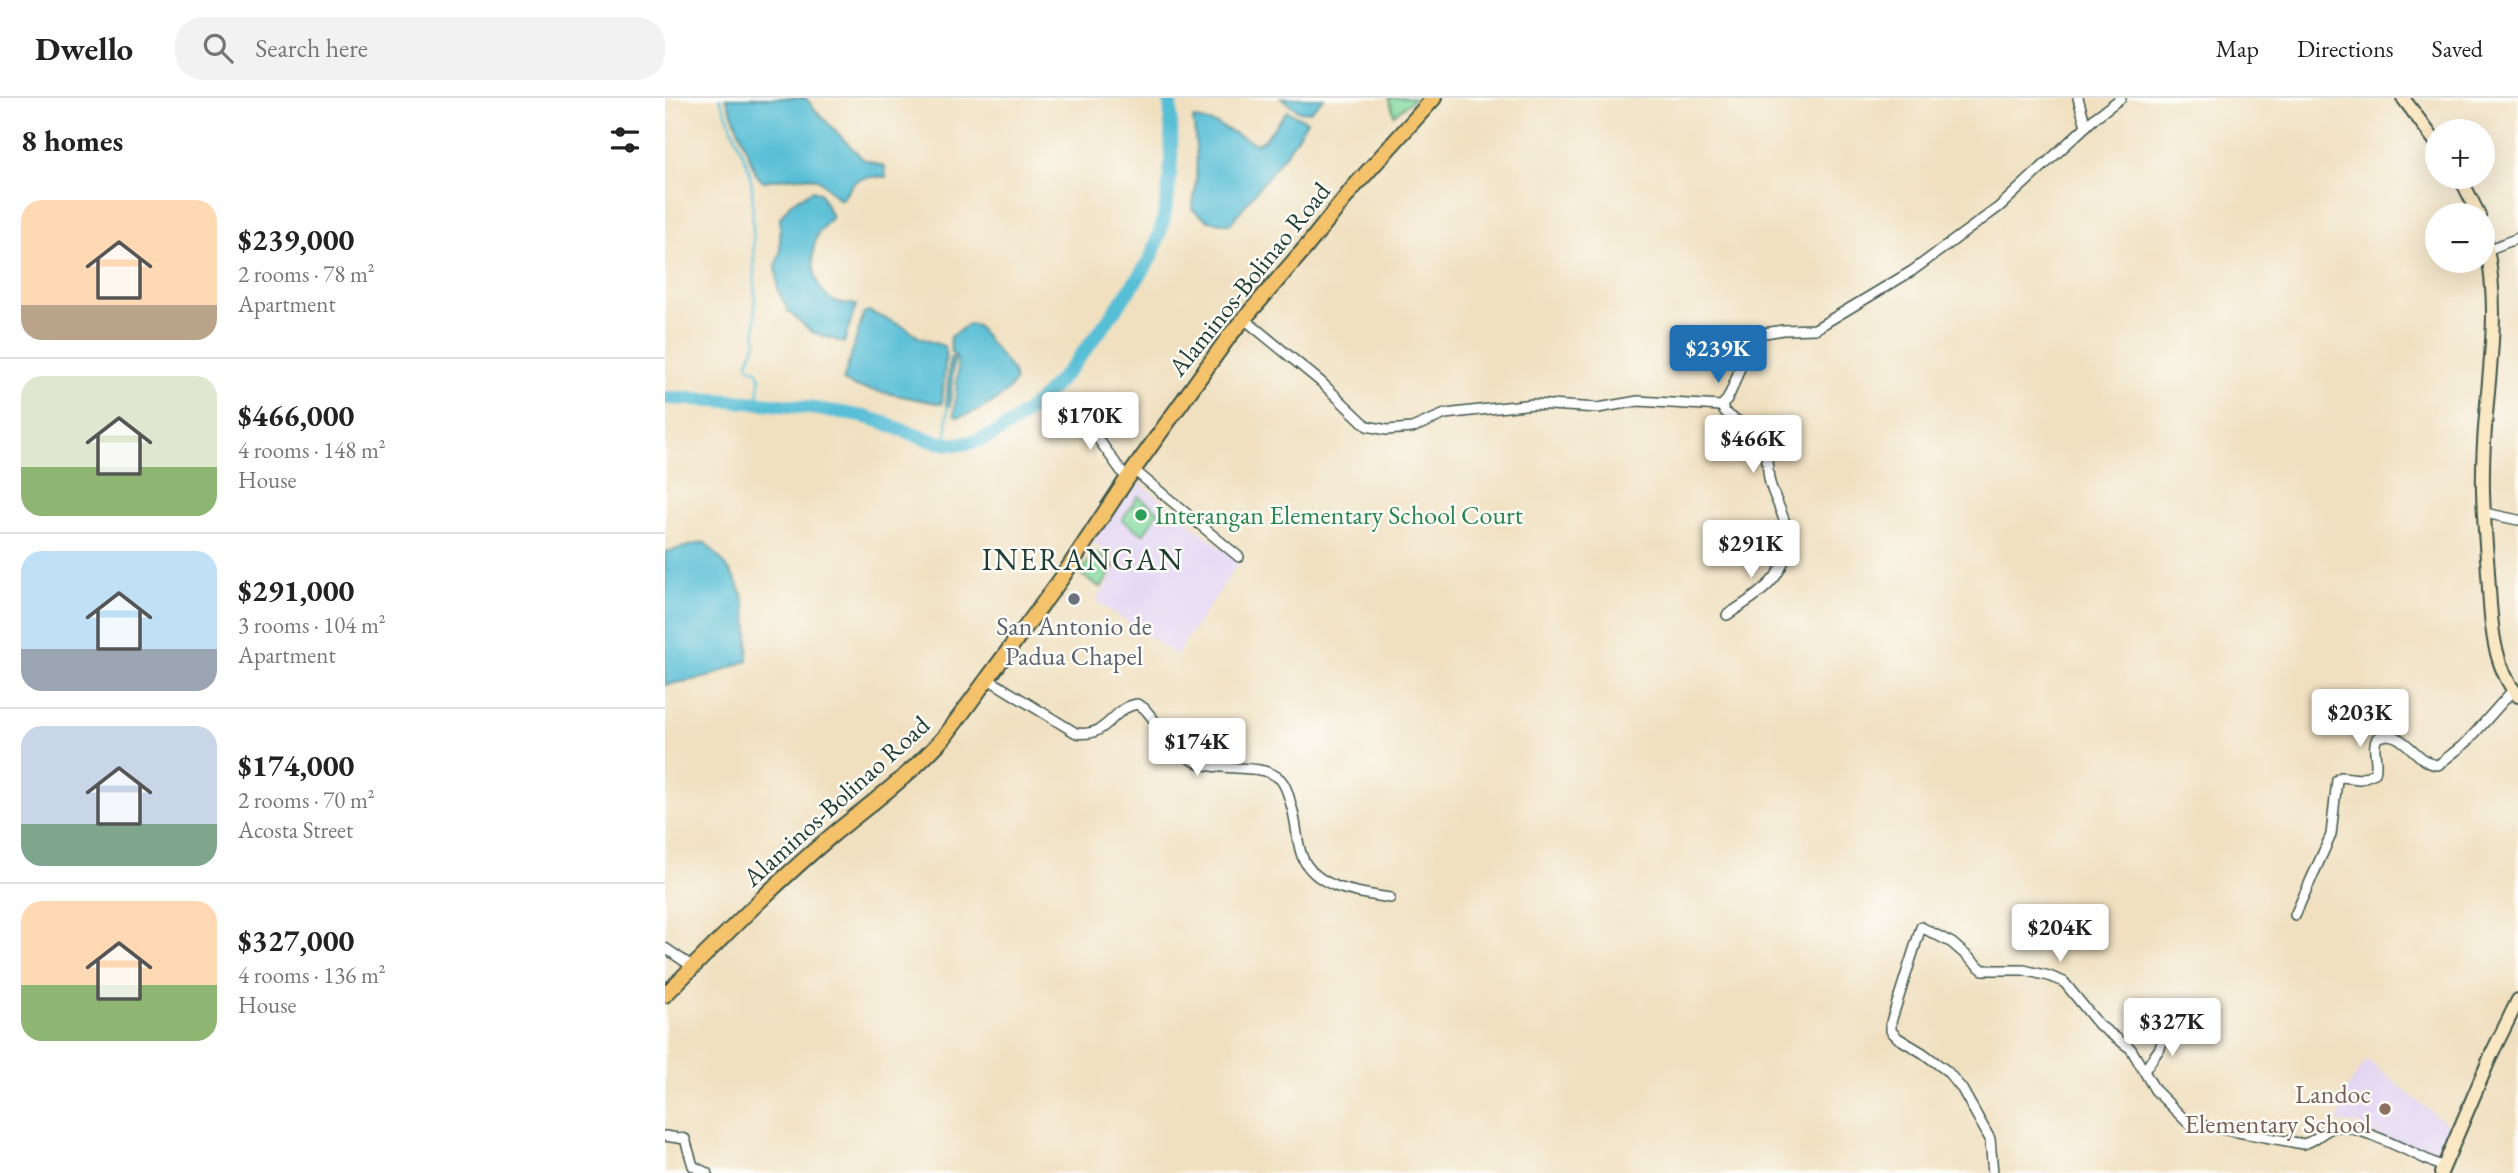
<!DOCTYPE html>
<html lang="en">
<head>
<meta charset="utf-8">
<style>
	:root { --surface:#fff; --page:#f2f2f2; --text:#222; --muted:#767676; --line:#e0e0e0; --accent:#1f6fb2 }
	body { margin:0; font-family:"EB Garamond",serif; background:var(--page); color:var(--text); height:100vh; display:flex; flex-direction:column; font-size:26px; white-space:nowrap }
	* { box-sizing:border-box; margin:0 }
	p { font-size:23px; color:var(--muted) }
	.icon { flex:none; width:38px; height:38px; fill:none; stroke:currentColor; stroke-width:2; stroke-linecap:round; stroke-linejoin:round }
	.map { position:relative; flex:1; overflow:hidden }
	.details { display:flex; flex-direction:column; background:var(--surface); width:665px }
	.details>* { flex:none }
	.buttons { position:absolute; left:1760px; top:21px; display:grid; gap:14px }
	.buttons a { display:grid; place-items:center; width:70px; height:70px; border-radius:50%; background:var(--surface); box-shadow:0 7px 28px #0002; font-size:35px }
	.price { position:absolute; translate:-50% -60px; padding:0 16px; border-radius:7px; background:#fff; color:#222; font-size:23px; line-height:46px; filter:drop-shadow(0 2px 4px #0008) }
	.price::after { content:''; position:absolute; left:50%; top:42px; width:21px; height:16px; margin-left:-10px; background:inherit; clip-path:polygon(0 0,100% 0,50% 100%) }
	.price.active { background:var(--accent); color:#fff }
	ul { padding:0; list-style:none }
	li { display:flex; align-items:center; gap:21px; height:175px; padding:0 21px }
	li+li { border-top:2px solid var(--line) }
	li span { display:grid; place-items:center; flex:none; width:196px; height:140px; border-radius:21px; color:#555 }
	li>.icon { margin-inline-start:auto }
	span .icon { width:84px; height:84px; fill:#fffc; stroke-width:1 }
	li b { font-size:30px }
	h2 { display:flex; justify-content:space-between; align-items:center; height:84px; padding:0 21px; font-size:30px }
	header { display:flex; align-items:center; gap:42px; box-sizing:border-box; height:98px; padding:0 35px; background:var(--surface); border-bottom:2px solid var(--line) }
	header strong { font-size:33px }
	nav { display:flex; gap:38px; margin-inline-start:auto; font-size:24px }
	.search { width:490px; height:63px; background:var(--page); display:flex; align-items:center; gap:18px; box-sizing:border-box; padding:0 24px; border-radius:28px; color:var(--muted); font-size:26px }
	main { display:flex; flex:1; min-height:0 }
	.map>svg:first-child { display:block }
	.built { fill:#e2d4f3 }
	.green { fill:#81d89c; stroke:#508a68; stroke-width:2 }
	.water { fill:#57bed5; stroke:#3b7e84; stroke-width:2 }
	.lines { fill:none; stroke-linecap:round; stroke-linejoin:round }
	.stream { stroke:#57bed5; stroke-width:2.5 }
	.river { stroke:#57bed5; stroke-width:14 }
	.street-casing { stroke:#3e5549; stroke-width:12 }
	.secondary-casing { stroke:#3e5549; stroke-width:16 }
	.primary-casing { stroke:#3e5549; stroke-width:18 }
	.street { stroke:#fff; stroke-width:9 }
	.secondary { stroke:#fae7c3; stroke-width:12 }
	.primary { stroke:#f3c26a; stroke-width:14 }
	.leisure-dot { fill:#2e9e5b; stroke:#fdfcf7; stroke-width:2.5 }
	.worship-dot { fill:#6b7280; stroke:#fdfcf7; stroke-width:2.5 }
	.education-dot { fill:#8d6e63; stroke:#fdfcf7; stroke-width:2.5 }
	.labels { text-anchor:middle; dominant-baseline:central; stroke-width:5; stroke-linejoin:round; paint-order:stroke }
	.street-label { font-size:26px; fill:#1f3d34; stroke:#fdfcf7 }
	.leisure-label { font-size:26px; fill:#27864d; stroke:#fdfcf7; text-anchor:start }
	.worship-label { font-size:26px; fill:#5b616d; stroke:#fdfcf7 }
	.education-label { font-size:26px; fill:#785e54; stroke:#fdfcf7; text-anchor:end }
	.quarter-label { font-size:30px; letter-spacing:2px; fill:#1f3d34; stroke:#fdfcf7 }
</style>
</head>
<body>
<header>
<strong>Dwello</strong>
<div class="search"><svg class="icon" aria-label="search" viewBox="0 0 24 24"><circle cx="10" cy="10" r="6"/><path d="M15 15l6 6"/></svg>Search here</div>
<nav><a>Map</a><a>Directions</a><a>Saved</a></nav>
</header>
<main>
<section class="details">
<h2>8 homes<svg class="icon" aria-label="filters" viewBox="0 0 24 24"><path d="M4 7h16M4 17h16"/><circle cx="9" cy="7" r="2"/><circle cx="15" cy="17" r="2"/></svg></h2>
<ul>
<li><span style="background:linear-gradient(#ffd9b3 75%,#b9a48a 0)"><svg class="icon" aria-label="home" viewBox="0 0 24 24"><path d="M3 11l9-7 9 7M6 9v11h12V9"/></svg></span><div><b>$239,000</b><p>2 rooms · 78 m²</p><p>Apartment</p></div></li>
<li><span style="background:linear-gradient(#dfe7d0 65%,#8fb573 0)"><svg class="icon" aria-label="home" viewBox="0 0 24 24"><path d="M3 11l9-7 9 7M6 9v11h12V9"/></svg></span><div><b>$466,000</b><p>4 rooms · 148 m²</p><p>House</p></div></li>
<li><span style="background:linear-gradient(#bfe0f5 70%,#9aa5b1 0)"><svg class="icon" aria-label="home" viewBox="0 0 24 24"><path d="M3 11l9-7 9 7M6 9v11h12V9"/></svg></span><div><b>$291,000</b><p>3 rooms · 104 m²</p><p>Apartment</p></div></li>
<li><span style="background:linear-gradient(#c9d6e8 70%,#7fa58c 0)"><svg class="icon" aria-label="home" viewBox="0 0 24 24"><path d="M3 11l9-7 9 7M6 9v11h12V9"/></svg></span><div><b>$174,000</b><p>2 rooms · 70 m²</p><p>Acosta Street</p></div></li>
<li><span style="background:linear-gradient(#ffd9b3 60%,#8fb573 0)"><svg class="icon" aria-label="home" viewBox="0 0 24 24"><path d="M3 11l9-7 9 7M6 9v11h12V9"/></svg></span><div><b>$327,000</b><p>4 rooms · 136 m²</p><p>House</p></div></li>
</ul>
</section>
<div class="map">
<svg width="1853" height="1075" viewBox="0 0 1853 1075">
	<rect width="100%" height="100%" fill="#fdfcf7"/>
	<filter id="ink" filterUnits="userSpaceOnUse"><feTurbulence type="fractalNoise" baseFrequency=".0143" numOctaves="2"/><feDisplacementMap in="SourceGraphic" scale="14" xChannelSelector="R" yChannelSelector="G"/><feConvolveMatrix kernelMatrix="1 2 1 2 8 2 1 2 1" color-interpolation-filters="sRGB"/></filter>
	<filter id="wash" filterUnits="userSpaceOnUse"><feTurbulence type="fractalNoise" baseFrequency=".00686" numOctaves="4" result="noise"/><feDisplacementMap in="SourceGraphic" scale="28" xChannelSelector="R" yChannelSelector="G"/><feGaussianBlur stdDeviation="1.57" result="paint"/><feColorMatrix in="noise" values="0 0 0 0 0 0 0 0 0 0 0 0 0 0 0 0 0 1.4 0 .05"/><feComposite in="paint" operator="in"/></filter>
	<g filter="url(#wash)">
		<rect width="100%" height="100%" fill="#f0e0c0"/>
		<!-- built -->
		<g class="built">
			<path d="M470,381L574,464L511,557L431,503L455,465L428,444Z"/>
			<path d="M1702,962L1794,1036L1780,1067L1712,1037L1695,1026L1673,1025L1680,994Z"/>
		</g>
		<!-- green -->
		<g class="green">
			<path d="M724,0H750L729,17Z"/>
			<path d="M473,398L494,413L478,436L457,422Z"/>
			<path d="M430,454L450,468L436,490L415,476Z"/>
		</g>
		<!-- water -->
		<g class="water">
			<path d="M61,0H141L150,12L198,61L220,69L221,79C209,79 194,77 186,88C182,94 181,98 175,102C167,96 162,88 154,82C144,75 111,82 97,83L91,76Z"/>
			<path d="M616,0H659L645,14L634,13Z"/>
			<path d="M622,13L642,23L623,53L565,126L544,123L527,111C534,81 532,51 528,20L551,26L591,46L599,42Z"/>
			<path d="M148,92L155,95L167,119C162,124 157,130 153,136C144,155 147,193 169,203C175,205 184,206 191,207L179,245L147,234L123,213L113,192L111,167L115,155V120L125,106Z"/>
			<path d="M203,213L240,229L255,240L279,248L281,253L277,306L191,289L178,283L199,215Z"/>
			<path d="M304,226L312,228L348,274L350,283C338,302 314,314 293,319L289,317L293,272L291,258L286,255L285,239Z"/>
			<path d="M289,259L285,308L281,307L285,260Z"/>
			<path d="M39,444C53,457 69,476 76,494C84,514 84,541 83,562L43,579L0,587V454Z"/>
		</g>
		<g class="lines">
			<!-- stream -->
			<g class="stream">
				<path d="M55,0L84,71L87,88L91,245L83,265L85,270L92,272L95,279L93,305"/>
				<path d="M281,345L283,307"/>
			</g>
			<!-- river -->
			<path class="river" d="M0,300C67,302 135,306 200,319C231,326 259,346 291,346C354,347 425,248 458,201C467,187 480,172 487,157C491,147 494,136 497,127C508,86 507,41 505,0"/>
		</g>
	</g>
	<g filter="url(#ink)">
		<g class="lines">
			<defs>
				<g id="street">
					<path d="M1413,0L1421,28"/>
					<path d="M1822,152L1853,140"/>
					<path d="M578,220L656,284L702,328L722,332L747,330L780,316L868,306L933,310L973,303L1056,308L1062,302L1067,291L1084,247L1094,236L1118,232L1150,231L1247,173L1334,109L1432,18L1456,0"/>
					<path d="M1056,308C1064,323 1083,325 1094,337C1104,349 1101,370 1105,385C1109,399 1116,411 1120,425C1132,474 1097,494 1062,517"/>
					<path d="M411,310L462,381"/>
					<path d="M469,372L574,459"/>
					<path d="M1820,415L1853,422"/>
					<path d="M323,581L411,635C444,640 446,610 472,606L479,610C496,629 511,658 536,666C559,673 597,665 615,681C622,688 624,700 627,710C632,726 631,742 637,758C650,791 695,795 725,800"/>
					<path d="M1630,817L1666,737L1672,682L1676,679L1695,681L1710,675C1714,663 1706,650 1712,640C1738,627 1749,665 1773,667L1802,644L1848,592"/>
					<path d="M0,850L28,869"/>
					<path d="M1479,973L1495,950L1504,925"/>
					<path d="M0,1038L20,1041L28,1068L42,1075"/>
					<path d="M1328,1075L1325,1041L1297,991L1282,973L1258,955L1233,940L1226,933V924L1256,829L1287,845L1318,872H1359L1384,878L1399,884L1434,927L1466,951L1490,992L1523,1025L1638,1046C1651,1044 1658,1031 1671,1029C1693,1026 1754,1059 1778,1069"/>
				</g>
				<g id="secondary">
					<path d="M1738,0L1773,47"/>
					<path d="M1795,79L1814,117"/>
					<path d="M1818,129C1824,157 1828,186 1828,214C1828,268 1818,321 1818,374C1817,408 1821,442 1823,475C1826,517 1825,564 1853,598"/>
					<path d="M1776,1075L1827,955L1853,902"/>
				</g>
				<path id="primary" d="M0,897C54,843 107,788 165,739C205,706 247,676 281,637L396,481L462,381L565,237L642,148L688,90L769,0"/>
			</defs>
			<!-- street casing -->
			<use href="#street" class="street-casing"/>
			<!-- secondary casing -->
			<use href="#secondary" class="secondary-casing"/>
			<!-- primary casing -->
			<use href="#primary" class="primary-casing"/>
			<!-- street -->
			<use href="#street" class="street"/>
			<!-- secondary -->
			<use href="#secondary" class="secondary"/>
			<!-- primary -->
			<use href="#primary" class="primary"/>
		</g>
	</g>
	<!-- markers -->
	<circle class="leisure-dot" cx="476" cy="417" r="7"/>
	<circle class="worship-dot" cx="409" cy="501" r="7"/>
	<circle class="education-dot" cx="1720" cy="1011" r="7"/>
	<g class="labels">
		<!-- street labels -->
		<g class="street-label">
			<text transform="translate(584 181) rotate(-51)">Alaminos-Bolinao Road</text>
			<text transform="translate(171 703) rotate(-42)">Alaminos-Bolinao Road</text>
		</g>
		<!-- leisure labels -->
		<g class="leisure-label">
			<text x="490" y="417">Interangan Elementary School Court</text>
		</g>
		<!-- worship labels -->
		<g class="worship-label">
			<text x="409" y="528">San Antonio de<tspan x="409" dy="30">Padua Chapel</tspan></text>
		</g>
		<!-- education labels -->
		<g class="education-label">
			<text x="1706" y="996">Landoc<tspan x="1706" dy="30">Elementary School</tspan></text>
		</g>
		<!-- quarter labels -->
		<g class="quarter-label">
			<text x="418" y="461">INERANGAN</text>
		</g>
	</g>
</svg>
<div class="buttons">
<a>+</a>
<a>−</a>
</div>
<b class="price active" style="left:1053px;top:287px">$239K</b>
<b class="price" style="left:425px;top:354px">$170K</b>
<b class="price" style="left:1088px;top:377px">$466K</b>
<b class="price" style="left:1086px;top:482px">$291K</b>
<b class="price" style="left:1695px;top:651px">$203K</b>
<b class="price" style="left:532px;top:680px">$174K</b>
<b class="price" style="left:1395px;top:866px">$204K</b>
<b class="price" style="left:1507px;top:960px">$327K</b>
</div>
</main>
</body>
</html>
